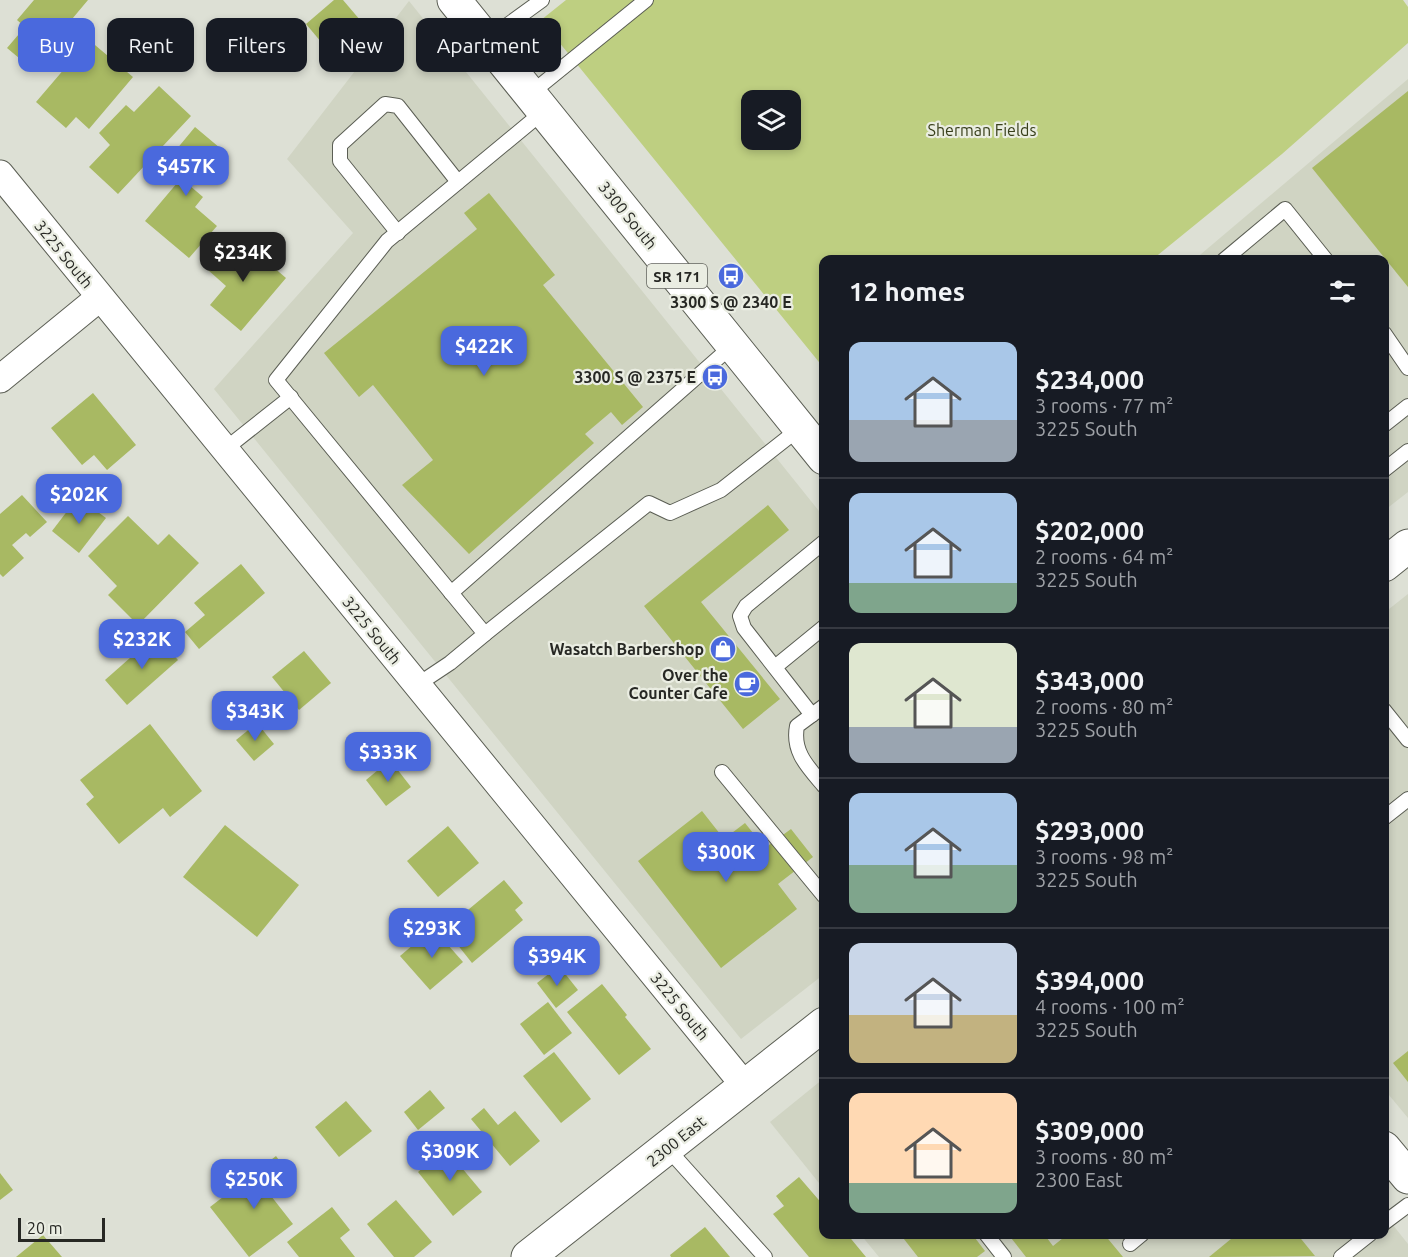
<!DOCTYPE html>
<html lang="en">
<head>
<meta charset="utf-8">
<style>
	:root { --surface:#171b24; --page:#242831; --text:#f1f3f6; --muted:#9ea1a6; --line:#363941; --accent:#4a69dd }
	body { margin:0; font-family:Ubuntu,sans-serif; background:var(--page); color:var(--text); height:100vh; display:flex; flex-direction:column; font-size:22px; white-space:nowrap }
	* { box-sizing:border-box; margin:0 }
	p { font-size:20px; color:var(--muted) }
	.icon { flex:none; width:33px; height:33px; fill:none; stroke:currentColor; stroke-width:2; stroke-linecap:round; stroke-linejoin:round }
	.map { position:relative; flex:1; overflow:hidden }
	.sheet { position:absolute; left:819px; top:255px; width:570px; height:984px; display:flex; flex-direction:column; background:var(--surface); border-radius:12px; box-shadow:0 3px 9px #0003 }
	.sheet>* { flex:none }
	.top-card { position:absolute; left:18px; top:18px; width:570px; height:54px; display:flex; gap:12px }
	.tools { position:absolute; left:741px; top:90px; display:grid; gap:12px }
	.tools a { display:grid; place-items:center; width:60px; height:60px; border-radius:12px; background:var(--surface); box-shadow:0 3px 9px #0003; font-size:30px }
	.scale { position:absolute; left:18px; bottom:15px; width:87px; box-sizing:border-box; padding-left:6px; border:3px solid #272824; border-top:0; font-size:16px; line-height:21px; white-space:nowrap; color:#272824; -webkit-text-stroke:4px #eaede2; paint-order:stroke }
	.price { position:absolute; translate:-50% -51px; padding:0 14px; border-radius:12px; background:var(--accent); color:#fff; font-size:20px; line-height:39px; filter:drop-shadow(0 2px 3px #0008) }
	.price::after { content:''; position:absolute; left:50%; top:36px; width:18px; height:14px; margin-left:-9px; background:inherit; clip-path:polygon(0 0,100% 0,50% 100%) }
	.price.current { background:#222; color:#fff }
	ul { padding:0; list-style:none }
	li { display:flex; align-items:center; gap:18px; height:150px; padding:0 30px }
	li+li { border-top:2px solid var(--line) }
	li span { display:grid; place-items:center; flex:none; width:168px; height:120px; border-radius:12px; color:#555 }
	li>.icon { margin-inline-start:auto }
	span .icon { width:72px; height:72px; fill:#fffc; stroke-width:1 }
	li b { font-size:26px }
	h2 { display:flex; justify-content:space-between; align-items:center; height:72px; padding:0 30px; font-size:26px }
	.chip { padding:0 21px; border-radius:12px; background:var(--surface); box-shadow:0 3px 9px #0003; font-size:21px; line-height:54px }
	.chip.current { background:var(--accent); color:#fff }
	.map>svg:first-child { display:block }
	.built { fill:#d0d4c3 }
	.green { fill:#becf81; fill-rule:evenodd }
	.building { fill:#a8b963 }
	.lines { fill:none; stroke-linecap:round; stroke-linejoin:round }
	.lane-casing { stroke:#5b5e54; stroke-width:16 }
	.street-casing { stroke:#5b5e54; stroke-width:29 }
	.secondary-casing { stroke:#5b5e54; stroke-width:35 }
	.primary-casing { stroke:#5b5e54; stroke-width:35 }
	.lane { stroke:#fff; stroke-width:14 }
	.street { stroke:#fff; stroke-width:27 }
	.secondary { stroke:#fff; stroke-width:33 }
	.primary { stroke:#fff; stroke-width:33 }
	.labels { text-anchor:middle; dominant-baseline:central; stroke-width:4.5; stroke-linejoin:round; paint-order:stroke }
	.shield { fill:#eaede2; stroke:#62635d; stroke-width:1.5 }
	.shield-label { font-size:15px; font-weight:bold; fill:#272824 }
	.park-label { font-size:16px; fill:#383f1b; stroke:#eaede2 }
	.street-label { font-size:16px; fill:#272824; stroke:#eaede2 }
	.poi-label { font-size:16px; font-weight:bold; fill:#272824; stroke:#eaede2; text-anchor:end }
</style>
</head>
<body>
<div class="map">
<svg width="1408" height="1257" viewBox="0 0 1408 1257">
	<rect width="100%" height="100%" fill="#dde0d5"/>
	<!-- built -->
	<g class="built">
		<path d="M409,1L823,516V975L741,1039L214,389L353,233L287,159Z"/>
		<path d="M1408,79V492L1385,510L1384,260H1194Z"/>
		<path d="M1408,594V1118L1384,1089V613Z"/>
		<path d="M823,1079V1188L770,1122Z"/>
		<path d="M1385,1215L1408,1244V1257H879L861,1235L1384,1234Z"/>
	</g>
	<!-- green -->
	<path class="green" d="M566,0H1403L1408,7V43L1282,154L1153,259L824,260L823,367L541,20ZM752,100H790V140H752Z"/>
	<!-- building -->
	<g class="building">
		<path d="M34,0H88L31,68L7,48L25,27L17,20Z"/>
		<path d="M334,0H343L366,27L332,55L306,24Z"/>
		<path d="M89,40L133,77L89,129L76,117L66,128L36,102Z"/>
		<path d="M159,86L191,116L118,194L89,167L110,145L99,133L126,105L134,112Z"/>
		<path d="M1408,91V287L1312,168Z"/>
		<path d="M195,127L220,148L189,185L203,197L195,207L217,226L189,258L145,221L183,176L166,162Z"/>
		<path d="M489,193L555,275L543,285L643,407L622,425L611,412L585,434L594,443L469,554L402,485L433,460L373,385L359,397L324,353L477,229L464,213Z"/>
		<path d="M237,236L286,278L241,331L210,305L226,286L208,270Z"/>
		<path d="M93,393L136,445L107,470L94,455L82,465L51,428Z"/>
		<path d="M22,495L47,522L30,537L26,533L12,545L24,558L3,577L0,574V514Z"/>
		<path d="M78,497L106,518L79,553L52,531Z"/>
		<path d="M768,505L789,530L701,602L780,699L743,729L644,606Z"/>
		<path d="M128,516L158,545L169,534L199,563L138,625L108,595L117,586L88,556Z"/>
		<path d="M241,564L265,593L199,649L185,632L205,615L194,603Z"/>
		<path d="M156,635L178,660L127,705L105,680Z"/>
		<path d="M304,651L331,683L299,710L272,677Z"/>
		<path d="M257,723L274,744L254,761L236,740Z"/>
		<path d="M150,724L202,791L170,817L163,808L119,844L86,804L94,797L80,780Z"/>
		<path d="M390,760L411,787L386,806L366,780Z"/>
		<path d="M702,811L724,839L745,823L765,848L791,829L813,857L778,884L797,909L721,968L638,861Z"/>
		<path d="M225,825L299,885L257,937L183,877Z"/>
		<path d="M448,826L479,863L438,897L407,861Z"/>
		<path d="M504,880L523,903L515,910L523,920L472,963L445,929Z"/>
		<path d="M433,928L463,962L430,990L400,956Z"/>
		<path d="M559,966L578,990L556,1008L537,983Z"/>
		<path d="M602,984L627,1015L625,1017L651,1049L619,1075L567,1012Z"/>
		<path d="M548,1002L572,1033L544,1055L520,1024Z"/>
		<path d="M1408,1051V1082L1393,1063Z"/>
		<path d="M554,1052L591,1099L561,1123L523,1076Z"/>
		<path d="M430,1090L445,1108L418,1130L404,1112Z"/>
		<path d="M346,1101L372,1131L339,1157L315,1127Z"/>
		<path d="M484,1108L498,1125L515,1111L540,1141L510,1166L471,1119Z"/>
		<path d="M446,1149L482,1192L453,1216L418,1172Z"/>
		<path d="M276,1156L286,1170L264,1187L293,1224L249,1257L210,1207Z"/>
		<path d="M0,1173L13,1190L0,1200Z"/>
		<path d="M799,1177L824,1206V1234H847L866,1257H809L773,1214L784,1206L776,1196Z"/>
		<path d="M396,1200L432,1242L414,1257H394L367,1224Z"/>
		<path d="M332,1207L350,1230L340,1238L355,1257H299L287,1242Z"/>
		<path d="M705,1227L730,1257H671L670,1255Z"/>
		<path d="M900,1234H972L985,1251L977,1257H918Z"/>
		<path d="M1008,1234H1044L1053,1246L1068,1234H1104L1123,1257H1026Z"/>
		<path d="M1237,1234H1297L1315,1256L1209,1257Z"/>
		<path d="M43,1235L62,1257H16Z"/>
	</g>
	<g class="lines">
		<defs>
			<g id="lane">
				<path d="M487,40L542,0"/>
				<path d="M530,94L646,0"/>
				<path d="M398,233L340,161V145L385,104L398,106L458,182"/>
				<path d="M1224,260L1285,209L1326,260"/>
				<path d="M1384,333L1408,368"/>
				<path d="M1384,425L1408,406"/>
				<path d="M224,450L291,397"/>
				<path d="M1384,470L1408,451"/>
				<path d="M451,593L733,345"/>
				<path d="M485,634L649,503L670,513L721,490L800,428"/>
				<path d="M775,667L824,627"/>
				<path d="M417,685L450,663L485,634L276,380L387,241L544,111"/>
				<path d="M824,706L797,726C792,752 808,767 824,786"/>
				<path d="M1384,710L1408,740"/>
				<path d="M812,715L744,628L740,616L746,606L824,542"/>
				<path d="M722,772L824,896"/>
				<path d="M1384,818L1408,799"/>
				<path d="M667,1148L765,1257"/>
				<path d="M1384,1223L1408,1205"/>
				<path d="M986,1234L1004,1257"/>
				<path d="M1130,1244L1142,1234"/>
				<path d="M1341,1257L1370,1234"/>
			</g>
			<g id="street">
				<path d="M0,174L745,1086"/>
				<path d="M0,379L99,298"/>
			</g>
			<g id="secondary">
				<path d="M1384,565L1408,546"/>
				<path d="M528,1257L824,1024"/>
			</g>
			<g id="primary">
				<path d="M454,0L824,458"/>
				<path d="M1384,1148L1408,1177"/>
			</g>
		</defs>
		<!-- lane casing -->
		<use href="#lane" class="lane-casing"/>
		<!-- street casing -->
		<use href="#street" class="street-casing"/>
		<!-- secondary casing -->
		<use href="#secondary" class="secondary-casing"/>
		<!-- primary casing -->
		<use href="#primary" class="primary-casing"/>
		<!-- lane -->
		<use href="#lane" class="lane"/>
		<!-- street -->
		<use href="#street" class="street"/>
		<!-- secondary -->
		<use href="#secondary" class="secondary"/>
		<!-- primary -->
		<use href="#primary" class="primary"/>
	</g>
	<!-- icons -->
	<defs>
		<symbol id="bus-disc" viewBox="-11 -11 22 22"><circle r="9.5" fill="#4a69dd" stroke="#eaede2"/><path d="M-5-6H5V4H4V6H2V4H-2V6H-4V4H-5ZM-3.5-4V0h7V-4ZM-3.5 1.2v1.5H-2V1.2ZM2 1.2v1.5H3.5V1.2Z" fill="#fff"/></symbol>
		<symbol id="shop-disc" viewBox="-11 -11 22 22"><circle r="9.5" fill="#4a69dd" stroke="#eaede2"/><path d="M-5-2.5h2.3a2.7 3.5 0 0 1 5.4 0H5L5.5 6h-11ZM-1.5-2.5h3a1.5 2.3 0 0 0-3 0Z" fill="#fff"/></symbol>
		<symbol id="cafe-disc" viewBox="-11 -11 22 22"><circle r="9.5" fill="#4a69dd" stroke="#eaede2"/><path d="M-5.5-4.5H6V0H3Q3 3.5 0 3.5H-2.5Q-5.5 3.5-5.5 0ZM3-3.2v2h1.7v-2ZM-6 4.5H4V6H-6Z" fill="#fff"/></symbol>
	</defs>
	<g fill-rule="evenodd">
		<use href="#bus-disc" x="716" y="261" width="30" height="30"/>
		<use href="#bus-disc" x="700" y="362" width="30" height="30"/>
		<use href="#shop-disc" x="708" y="634" width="30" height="30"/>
		<use href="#cafe-disc" x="732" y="669" width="30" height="30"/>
	</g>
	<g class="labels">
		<!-- shield labels -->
		<rect class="shield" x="647" y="264" width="60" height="24" rx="4.5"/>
		<g class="shield-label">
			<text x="677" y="276">SR 171</text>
		</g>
		<!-- park labels -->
		<g class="park-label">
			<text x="982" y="130">Sherman Fields</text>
		</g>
		<!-- street labels -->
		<g class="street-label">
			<text transform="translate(628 215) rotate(51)">3300 South</text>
			<text transform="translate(64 254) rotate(51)">3225 South</text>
			<text transform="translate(372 630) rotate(51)">3225 South</text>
			<text transform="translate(680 1006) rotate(51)">3225 South</text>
			<text transform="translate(676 1141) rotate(-39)">2300 East</text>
		</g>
		<!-- poi labels -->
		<g class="poi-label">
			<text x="731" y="302" text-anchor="middle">3300 S @ 2340 E</text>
			<text x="696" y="377">3300 S @ 2375 E</text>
			<text x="704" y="649">Wasatch Barbershop</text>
			<text x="728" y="675">Over the<tspan x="728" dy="18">Counter Cafe</tspan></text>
		</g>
	</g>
</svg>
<div class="tools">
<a><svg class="icon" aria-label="layers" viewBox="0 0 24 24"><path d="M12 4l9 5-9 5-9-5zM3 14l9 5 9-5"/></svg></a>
</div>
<div class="scale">20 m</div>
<b class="price" style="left:186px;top:197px">$457K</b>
<b class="price current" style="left:243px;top:283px">$234K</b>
<b class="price" style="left:484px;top:377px">$422K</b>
<b class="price" style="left:79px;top:525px">$202K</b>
<b class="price" style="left:142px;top:670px">$232K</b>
<b class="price" style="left:255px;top:742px">$343K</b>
<b class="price" style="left:388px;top:783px">$333K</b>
<b class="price" style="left:726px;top:883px">$300K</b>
<b class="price" style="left:432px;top:959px">$293K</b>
<b class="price" style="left:557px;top:987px">$394K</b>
<b class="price" style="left:450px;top:1182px">$309K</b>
<b class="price" style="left:254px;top:1210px">$250K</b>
<div class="top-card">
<a class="chip current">Buy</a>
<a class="chip">Rent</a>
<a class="chip">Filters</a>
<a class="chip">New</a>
<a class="chip">Apartment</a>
</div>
<section class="sheet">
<h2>12 homes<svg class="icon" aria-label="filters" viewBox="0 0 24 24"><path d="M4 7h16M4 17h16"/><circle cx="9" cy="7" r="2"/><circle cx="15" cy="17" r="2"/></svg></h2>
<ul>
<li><span style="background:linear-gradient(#a9c7e8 65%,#9aa5b1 0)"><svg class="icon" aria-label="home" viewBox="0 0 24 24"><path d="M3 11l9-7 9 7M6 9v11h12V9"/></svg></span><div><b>$234,000</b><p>3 rooms · 77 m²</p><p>3225 South</p></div></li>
<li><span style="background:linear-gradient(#a9c7e8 75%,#7fa58c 0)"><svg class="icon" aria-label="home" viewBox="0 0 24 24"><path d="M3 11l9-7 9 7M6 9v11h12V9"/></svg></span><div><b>$202,000</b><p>2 rooms · 64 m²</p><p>3225 South</p></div></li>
<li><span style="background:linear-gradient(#dfe7d0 70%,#9aa5b1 0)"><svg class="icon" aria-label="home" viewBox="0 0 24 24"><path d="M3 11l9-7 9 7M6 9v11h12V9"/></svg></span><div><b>$343,000</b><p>2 rooms · 80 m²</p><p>3225 South</p></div></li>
<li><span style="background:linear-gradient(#a9c7e8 60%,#7fa58c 0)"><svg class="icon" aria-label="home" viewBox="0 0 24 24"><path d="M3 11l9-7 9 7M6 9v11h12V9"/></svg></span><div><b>$293,000</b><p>3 rooms · 98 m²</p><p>3225 South</p></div></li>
<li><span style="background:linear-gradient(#c9d6e8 60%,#c2b280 0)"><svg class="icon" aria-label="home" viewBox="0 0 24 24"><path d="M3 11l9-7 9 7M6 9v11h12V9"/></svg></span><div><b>$394,000</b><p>4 rooms · 100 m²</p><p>3225 South</p></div></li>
<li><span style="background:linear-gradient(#ffd9b3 75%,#7fa58c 0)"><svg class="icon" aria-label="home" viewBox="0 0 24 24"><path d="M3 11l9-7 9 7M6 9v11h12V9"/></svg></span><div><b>$309,000</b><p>3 rooms · 80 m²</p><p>2300 East</p></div></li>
</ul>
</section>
</div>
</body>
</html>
